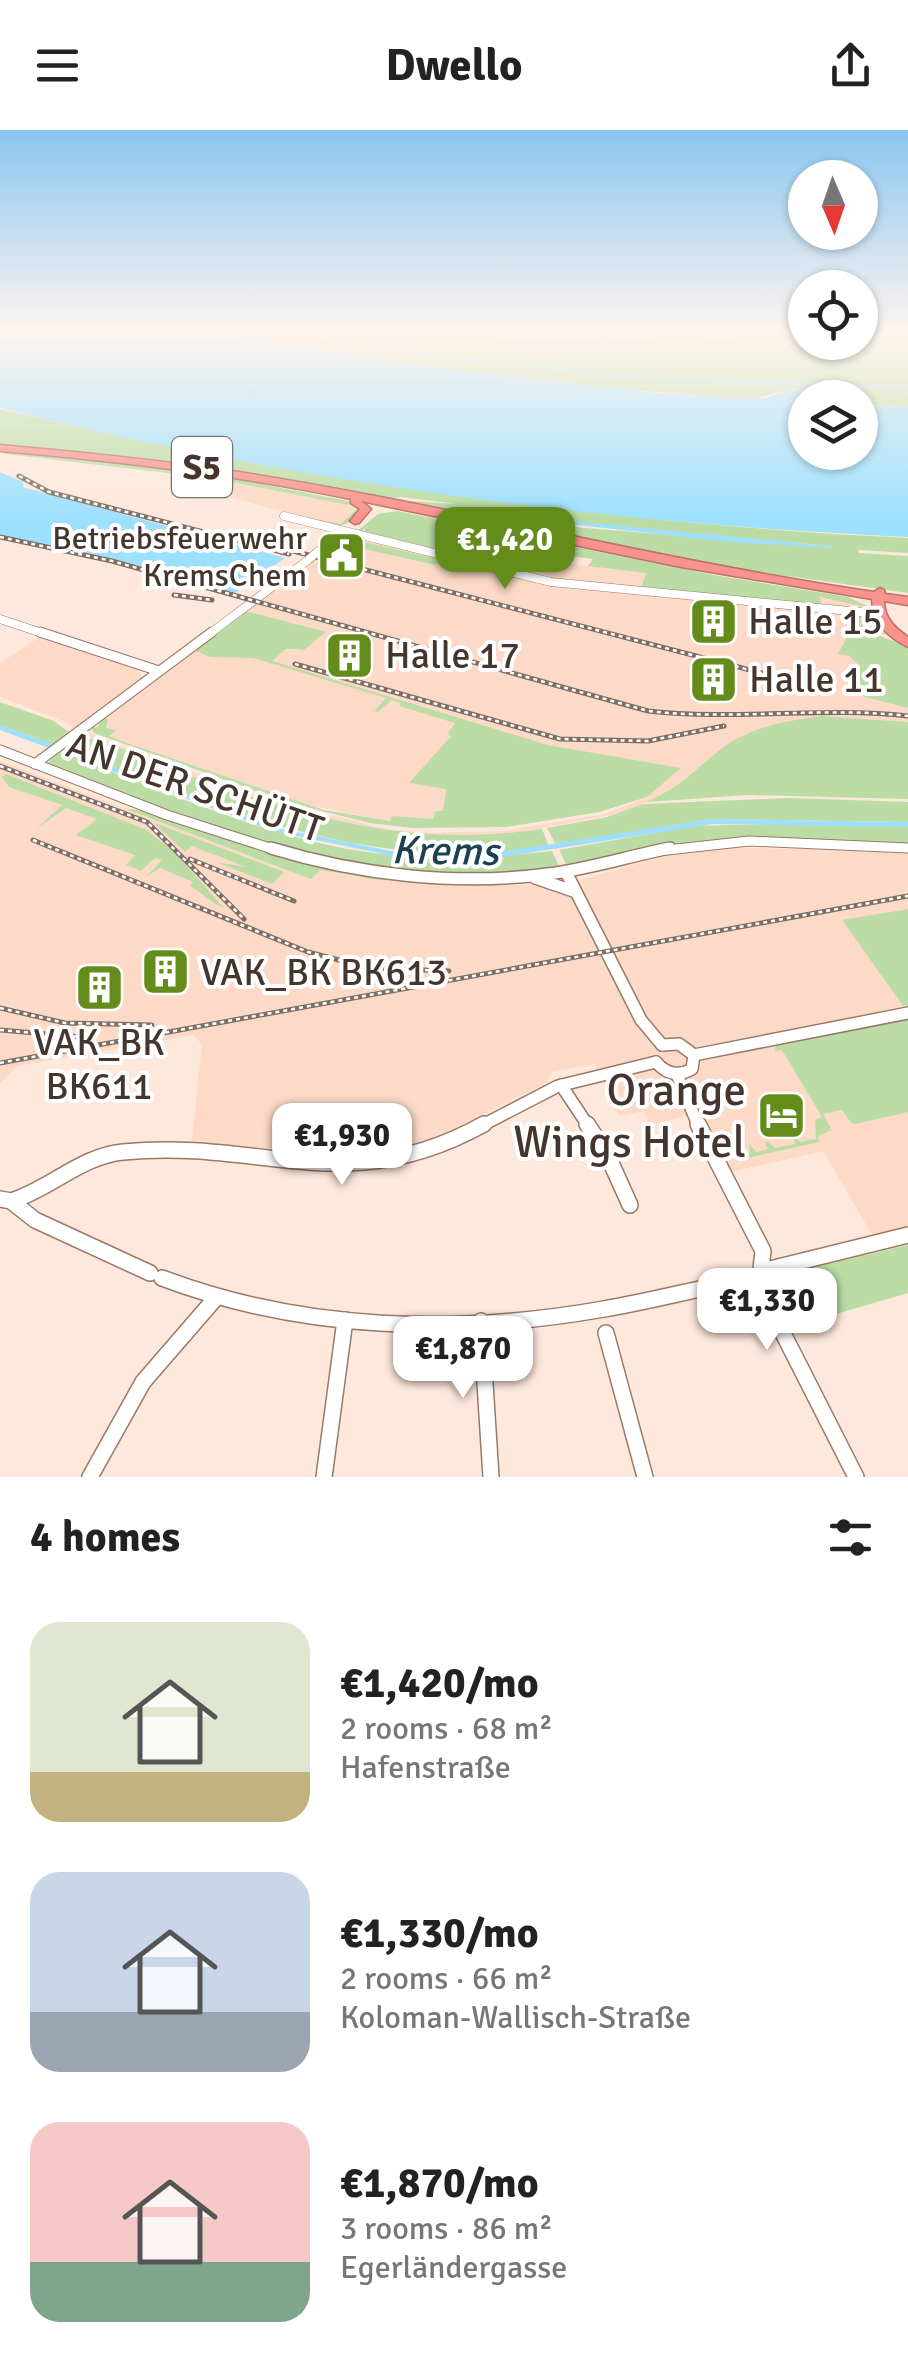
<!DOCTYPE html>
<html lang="en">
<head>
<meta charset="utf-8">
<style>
	:root { --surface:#fff; --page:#f6f6f6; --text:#222; --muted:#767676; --accent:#638c1a }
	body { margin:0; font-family:Signika,sans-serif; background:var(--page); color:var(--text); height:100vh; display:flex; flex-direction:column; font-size:38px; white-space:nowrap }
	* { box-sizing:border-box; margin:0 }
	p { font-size:32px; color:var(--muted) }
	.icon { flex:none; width:55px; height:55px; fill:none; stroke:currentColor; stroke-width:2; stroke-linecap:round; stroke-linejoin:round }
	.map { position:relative; height:1347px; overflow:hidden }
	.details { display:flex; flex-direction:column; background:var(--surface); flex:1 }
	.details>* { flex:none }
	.needle { width:65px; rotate:178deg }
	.fabs { position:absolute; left:788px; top:30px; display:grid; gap:20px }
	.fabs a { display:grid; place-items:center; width:90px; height:90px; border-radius:50%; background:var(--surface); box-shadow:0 2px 8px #0004; font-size:50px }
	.price { position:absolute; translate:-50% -85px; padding:0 22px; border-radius:20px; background:#fff; color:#222; font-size:32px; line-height:65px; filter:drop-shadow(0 2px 5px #0008) }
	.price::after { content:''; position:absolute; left:50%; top:60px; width:30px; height:22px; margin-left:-15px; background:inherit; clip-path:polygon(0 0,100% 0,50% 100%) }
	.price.active { background:var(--accent); color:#fff }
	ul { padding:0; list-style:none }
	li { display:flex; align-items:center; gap:30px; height:250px; padding:0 30px }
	li span { display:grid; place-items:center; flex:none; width:280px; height:200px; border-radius:30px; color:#555 }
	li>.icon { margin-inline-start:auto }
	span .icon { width:120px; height:120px; fill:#fffc; stroke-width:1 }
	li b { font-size:42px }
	h2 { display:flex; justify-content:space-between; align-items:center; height:120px; padding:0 30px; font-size:42px }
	header { display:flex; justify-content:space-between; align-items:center; height:130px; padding:0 30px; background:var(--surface); font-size:45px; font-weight:700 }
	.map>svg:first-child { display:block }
	.built { fill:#fddac7 }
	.green { fill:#bbdda5; fill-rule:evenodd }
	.water { fill:#9de0fe }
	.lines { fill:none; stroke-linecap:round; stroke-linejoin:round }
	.stream { stroke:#9de0fe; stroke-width:2.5 }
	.minor-far3-casing { stroke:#9a7967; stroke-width:9 }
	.minor-far2-casing { stroke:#9a7967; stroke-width:11 }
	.minor-far1-casing { stroke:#9a7967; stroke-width:14 }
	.minor-casing { stroke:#9a7967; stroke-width:18 }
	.highway-casing { stroke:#b9726c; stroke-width:3 }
	.minor-far3 { stroke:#fff; stroke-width:8 }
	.minor-far2 { stroke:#fff; stroke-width:9 }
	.minor-far1 { stroke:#fff; stroke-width:11 }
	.minor { stroke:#fff; stroke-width:15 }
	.highway { fill:#f8938d; fill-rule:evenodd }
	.rail-casing { stroke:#7e6e64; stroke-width:5 }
	.rail { stroke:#fff; stroke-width:2.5; stroke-dasharray:4; stroke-linecap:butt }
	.minor-bridge-casing { stroke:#9a7967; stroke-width:9; stroke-linecap:butt }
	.minor-bridge { stroke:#fff; stroke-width:8 }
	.labels { text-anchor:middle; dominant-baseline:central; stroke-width:8; stroke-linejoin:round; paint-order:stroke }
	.far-poi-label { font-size:32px; fill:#44362e; stroke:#fff; text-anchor:end }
	.shield { fill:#fff; stroke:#7c726d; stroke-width:2.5 }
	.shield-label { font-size:35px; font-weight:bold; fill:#44362e }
	.poi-label { font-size:38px; fill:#44362e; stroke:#fff; text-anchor:start }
	.street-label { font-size:38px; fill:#44362e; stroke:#fff }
	.water-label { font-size:40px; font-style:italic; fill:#1c4252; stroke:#fff }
	.near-poi-label { font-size:45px; fill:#44362e; stroke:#fff; text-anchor:end }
</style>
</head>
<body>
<header><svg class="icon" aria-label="menu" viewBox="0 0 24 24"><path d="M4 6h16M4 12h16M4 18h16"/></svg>Dwello<svg class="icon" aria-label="share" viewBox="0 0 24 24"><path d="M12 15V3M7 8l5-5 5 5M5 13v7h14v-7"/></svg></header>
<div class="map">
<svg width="908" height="1347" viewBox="0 0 908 1347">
	<rect width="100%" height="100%" fill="#fee8db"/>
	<!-- built -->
	<g class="built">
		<path d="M234,352L356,375L361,380L346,393L334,395L217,364Z"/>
		<path d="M454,400L543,417L530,435L558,440L563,433L646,443L641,459L821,475L820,467L861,474L871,484L856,483L839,524L849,526L859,535L847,561L908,578V592L822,586L791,590L727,615L676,659L621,683L505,705L431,706L372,700L264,672L105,615L54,587L0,567V533L41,506L137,538L144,549L80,597L108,612L266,669L386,699L431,703L504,701L605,684L650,666L648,663L679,638L548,615L446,659L441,695L391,692L279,669L94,603L92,596L97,597L100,594L96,592L205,511L300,521L325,502L246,481L343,407L439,416Z"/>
		<path d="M0,631L311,749L320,739L351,746L554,757L665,726L664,723L719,717L908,722V779L843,791L903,876L908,875V1099L874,1108L823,1021L731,1042L699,983L650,995L644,981L619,986L595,934L551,942L548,952L411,1020L349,1029L191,1017L202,915L194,905L17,936L0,954Z"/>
	</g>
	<!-- green -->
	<g class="green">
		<path d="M203,201H481L503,210L619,218L623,216L598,214L675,206L734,210L732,205L664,201L546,205L502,201H805V212H860V201H908V277L860,275V268C836,267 817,258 791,260C775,262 761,269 744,269C563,256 382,235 203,201Z"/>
		<path d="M0,279C298,350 602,393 908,408V423L858,420L859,423L908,426V463L723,437L393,370L458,374L401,367L385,369L199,334L0,314ZM515,387L830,416L832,418L561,396Z"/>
		<path d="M2,321L191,340L352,372L364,379C341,405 327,397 299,386L341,394L359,377L210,348L5,324Z"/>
		<path d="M397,381L719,446L848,467L872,478L889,505L877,503L866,477L820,467L822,476L561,452L552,448L641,458L646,443L588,436L593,429L569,426L558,440L529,435L542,416L454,400L440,416L448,419L429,421L365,405V397L362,404L357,401L378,384Z"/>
		<path d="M343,407L497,443L465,441L440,432L435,435L342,414L326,426L320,424Z"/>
		<path d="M246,481L326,502L304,520L286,519L272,531L548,615L681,638L647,667L599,682L506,697L412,698L370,693L290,673L94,603L90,597H97L100,594L96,592L103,588L108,589L106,598L116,600L109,606L124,612L324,680L390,691L392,686L433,689L435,681H443L446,659L409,653L451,606L448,603L455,593L399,576L401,573L392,570L378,582L374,581L386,568L253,528L210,527L196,521Z"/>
		<path d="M853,484L867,488C876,510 888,508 908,516V578L846,562L859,535L849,526L838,524L855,492Z"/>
		<path d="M0,572L54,591L70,603L54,615L0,595Z"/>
		<path d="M822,586L908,592V669L747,665L646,672C687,654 691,641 724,617C751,597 789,590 822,586Z"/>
		<path d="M79,605C116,614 156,633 193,647C311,689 415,718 542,699L549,716C366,745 229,680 62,618Z"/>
		<path d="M58,621C152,656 248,700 347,719C415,731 483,729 552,721L559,736C381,770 211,696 47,634Z"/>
		<path d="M6,644L147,700L174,722L224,778C210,773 202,762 190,756L193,752L160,738L146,747L162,730L155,728L141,741L126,735L135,725L76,705L97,689L66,678L36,699L62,675L9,657L2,647Z"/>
		<path d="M789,668L908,672V692L712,689L556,715L547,698L607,687L643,674Z"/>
		<path d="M126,679C184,681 241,717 296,732C357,747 420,748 482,751L499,756L380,750L320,740L311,749Z"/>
		<path d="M816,693L908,697V715L787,708L718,709L566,734L559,720L693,696Z"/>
		<path d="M155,694V693L284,742L272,754L216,732L246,737L192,716L185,722Z"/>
		<path d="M908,779V875L903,876L842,790Z"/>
		<path d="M908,886V982L856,994L851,993L842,980L823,984L832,1000L818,1006L819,1012L738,1030L736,1027L750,1023L749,1015L757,1022L768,1019L765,1013L768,1011L775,1018L795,1014L793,1006L801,1012L816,1009L815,990L822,987L782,920L775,921L776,913Z"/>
		<path d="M908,1115V1163L788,1198L767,1157L772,1147Z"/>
	</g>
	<!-- water -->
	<g class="water">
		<path d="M0,201H202L403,234L657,263L744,269L766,268L789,260L831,263L832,267L788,271L805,273V322H860V276L908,277V407C603,393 296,353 0,278Z"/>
		<path d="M481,201L546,205L700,202L740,208L675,206L603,214L623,216L619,218L526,214L488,206Z"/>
		<path d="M0,342L23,352V357L285,428L235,463L115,429L0,405Z"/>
		<path d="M518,386L830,416L832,418L731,412L514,388Z"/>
		<path d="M0,595L281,699L391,721H507L712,689L908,692V697L713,694L508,726L389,725L277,702L0,600Z"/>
	</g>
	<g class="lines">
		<!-- stream -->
		<path class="stream" d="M275,201L457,228L640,248L908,258"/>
		<defs>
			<g id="minor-far3">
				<path d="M284,386L551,452L860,482"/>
				<path d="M316,423L344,402"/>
				<path d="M0,489L48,505"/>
				<path d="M208,505L308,430"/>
			</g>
			<g id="minor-far2">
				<path d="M40,502L159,541"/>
				<path d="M0,620L167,685L279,721"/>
				<path d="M35,634L212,502"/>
				<path d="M658,721L749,711L908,718"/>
			</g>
			<g id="minor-far1">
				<path d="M271,718C359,745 457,756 548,744C589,739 629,726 670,718"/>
				<path d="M566,742L641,890L662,915"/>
				<path d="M535,748L576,762"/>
				<path d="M662,915L679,914L694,925"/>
				<path d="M694,925L908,883"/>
				<path d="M656,932C666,944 678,947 692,939L694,925"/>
				<path d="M677,945L699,997"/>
				<path d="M561,955L589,997"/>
				<path d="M479,997L558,956L656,932"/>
			</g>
			<g id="minor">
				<path d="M587,994L607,1024L630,1075"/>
				<path d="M698,994L763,1121L759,1156L856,1347"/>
				<path d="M0,1069L11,1071L35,1090L150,1143"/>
				<path d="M11,1071C50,1059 81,1026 123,1022C262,1008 345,1071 484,994"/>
				<path d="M762,1141L908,1105"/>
				<path d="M162,1148C303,1201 456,1205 604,1179C656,1170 707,1156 760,1147"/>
				<path d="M481,1191L491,1347"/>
				<path d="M606,1203L645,1347"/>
				<path d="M90,1347L143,1252L214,1170"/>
				<path d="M324,1347L345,1190"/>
			</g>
			<path id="highway" d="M0,315C76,322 151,329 226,340C443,373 656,430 874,462L880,458L884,460L885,464L908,467V475L884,471C884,488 895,498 908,507V517C889,508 872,492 872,469L681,437L361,371L371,379L359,393L355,394L350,391L360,379L351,373V369C235,345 118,331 0,321Z"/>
		</defs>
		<!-- minor-far3 casing -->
		<use href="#minor-far3" class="minor-far3-casing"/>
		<!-- minor-far2 casing -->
		<use href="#minor-far2" class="minor-far2-casing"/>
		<!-- minor-far1 casing -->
		<use href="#minor-far1" class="minor-far1-casing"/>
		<!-- minor casing -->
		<use href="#minor" class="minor-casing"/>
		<!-- highway casing -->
		<use href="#highway" class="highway-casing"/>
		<!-- minor-far3 -->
		<use href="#minor-far3" class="minor-far3"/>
		<!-- minor-far2 -->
		<use href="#minor-far2" class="minor-far2"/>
		<!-- minor-far1 -->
		<use href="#minor-far1" class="minor-far1"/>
		<!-- minor -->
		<use href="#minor" class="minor"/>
		<!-- highway -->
		<use href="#highway" class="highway"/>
		<defs>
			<g id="rail">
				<path d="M19,346L49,362L289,424"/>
				<path d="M0,407L112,431L648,581C735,591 821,576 908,586"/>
				<path d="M278,417L815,557"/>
				<path d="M174,465L212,470"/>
				<path d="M295,534L560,609L648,611L724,596"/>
				<path d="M0,636L147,692L244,789"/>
				<path d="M33,710L308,822L370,838L449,841"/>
				<path d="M190,729L294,771"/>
				<path d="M0,878L65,893L152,895"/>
				<path d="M0,900L82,907"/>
				<path d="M0,933L908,766"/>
			</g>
		</defs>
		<!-- rail casing -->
		<use href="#rail" class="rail-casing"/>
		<!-- rail -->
		<use href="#rail" class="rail"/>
		<defs>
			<path id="minor-bridge" d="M308,430L316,423"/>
		</defs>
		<!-- minor-bridge casing -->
		<use href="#minor-bridge" class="minor-bridge-casing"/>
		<!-- minor-bridge -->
		<use href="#minor-bridge" class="minor-bridge"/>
	</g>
	<!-- sky -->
	<linearGradient id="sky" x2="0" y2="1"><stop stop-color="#8ac6f1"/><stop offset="0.52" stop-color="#fff5ef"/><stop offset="1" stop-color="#fff5ef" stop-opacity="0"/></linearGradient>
	<rect width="908" height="389" fill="url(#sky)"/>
	<!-- icons -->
	<defs>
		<symbol id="civic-square" viewBox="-11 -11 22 22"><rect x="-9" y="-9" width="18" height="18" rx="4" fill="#638c1a" stroke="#fff"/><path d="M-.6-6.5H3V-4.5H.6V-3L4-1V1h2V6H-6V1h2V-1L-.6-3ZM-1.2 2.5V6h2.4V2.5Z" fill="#fff"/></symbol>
		<symbol id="building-square" viewBox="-11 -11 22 22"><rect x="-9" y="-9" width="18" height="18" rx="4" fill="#638c1a" stroke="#fff"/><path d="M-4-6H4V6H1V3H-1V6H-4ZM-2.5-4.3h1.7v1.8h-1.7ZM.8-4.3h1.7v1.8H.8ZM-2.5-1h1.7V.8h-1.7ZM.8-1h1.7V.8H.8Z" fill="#fff"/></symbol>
		<symbol id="hotel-square" viewBox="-11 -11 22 22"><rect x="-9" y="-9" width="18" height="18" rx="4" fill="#638c1a" stroke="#fff"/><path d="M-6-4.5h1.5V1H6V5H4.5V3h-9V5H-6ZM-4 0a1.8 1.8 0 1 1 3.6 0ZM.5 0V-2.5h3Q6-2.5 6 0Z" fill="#fff"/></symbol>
	</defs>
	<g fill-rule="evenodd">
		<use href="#civic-square" x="314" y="398" width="55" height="55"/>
		<use href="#building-square" x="686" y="464" width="55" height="55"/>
		<use href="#building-square" x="322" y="498" width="55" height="55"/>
		<use href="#building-square" x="686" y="522" width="55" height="55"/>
		<use href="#building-square" x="138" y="814" width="55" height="55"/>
		<use href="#building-square" x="72" y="830" width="55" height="55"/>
		<use href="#hotel-square" x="754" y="958" width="55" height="55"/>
	</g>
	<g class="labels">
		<!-- far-poi labels -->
		<g class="far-poi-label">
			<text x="307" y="408">Betriebsfeuerwehr<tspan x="307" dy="37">KremsChem</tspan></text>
		</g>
		<!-- shield labels -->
		<rect class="shield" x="172" y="307" width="60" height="60" rx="8"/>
		<g class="shield-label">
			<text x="202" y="337">S5</text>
		</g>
		<!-- poi labels -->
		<g class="poi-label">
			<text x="748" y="491">Halle 15</text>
			<text x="385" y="525">Halle 17</text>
			<text x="749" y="549">Halle 11</text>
			<text x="200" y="842">VAK_BK BK613</text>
			<text x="99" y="912" text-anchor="middle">VAK_BK<tspan x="99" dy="44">BK611</tspan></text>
		</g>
		<!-- street labels -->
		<g class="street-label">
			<text transform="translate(195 657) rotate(19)">AN DER SCHÜTT</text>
		</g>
		<!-- water labels -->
		<g class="water-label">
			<text transform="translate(445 721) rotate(1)">Krems</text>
		</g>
		<!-- near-poi labels -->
		<g class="near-poi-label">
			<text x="746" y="960">Orange<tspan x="746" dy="52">Wings Hotel</tspan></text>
		</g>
	</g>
</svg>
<div class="fabs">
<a><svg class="needle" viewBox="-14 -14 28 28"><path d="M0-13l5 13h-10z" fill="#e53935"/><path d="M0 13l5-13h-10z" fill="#767676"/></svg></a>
<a><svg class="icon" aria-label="locate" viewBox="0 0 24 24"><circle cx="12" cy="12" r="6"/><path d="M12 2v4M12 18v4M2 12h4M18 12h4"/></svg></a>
<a><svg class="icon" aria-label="layers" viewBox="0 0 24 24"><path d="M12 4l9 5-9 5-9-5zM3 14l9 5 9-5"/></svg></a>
</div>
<b class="price active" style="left:505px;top:462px">€1,420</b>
<b class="price" style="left:342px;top:1058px">€1,930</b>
<b class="price" style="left:767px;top:1223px">€1,330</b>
<b class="price" style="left:463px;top:1271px">€1,870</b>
</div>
<section class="details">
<h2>4 homes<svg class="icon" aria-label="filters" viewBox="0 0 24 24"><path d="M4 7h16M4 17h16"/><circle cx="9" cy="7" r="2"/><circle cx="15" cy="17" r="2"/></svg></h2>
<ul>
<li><span style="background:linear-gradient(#dfe7d0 75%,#c2b280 0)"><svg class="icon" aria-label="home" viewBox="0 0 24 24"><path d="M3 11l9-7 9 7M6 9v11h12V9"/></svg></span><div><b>€1,420/mo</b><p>2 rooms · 68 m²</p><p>Hafenstraße</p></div></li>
<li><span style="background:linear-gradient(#c9d6e8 70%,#9aa5b1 0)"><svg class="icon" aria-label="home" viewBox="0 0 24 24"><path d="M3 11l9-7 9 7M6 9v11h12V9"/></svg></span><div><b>€1,330/mo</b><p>2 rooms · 66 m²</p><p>Koloman-Wallisch-Straße</p></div></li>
<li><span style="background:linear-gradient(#f6c9c9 70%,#7fa58c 0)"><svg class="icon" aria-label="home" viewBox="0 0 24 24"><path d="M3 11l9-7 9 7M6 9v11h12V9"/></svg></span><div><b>€1,870/mo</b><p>3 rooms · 86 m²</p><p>Egerländergasse</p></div></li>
</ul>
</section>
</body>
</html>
